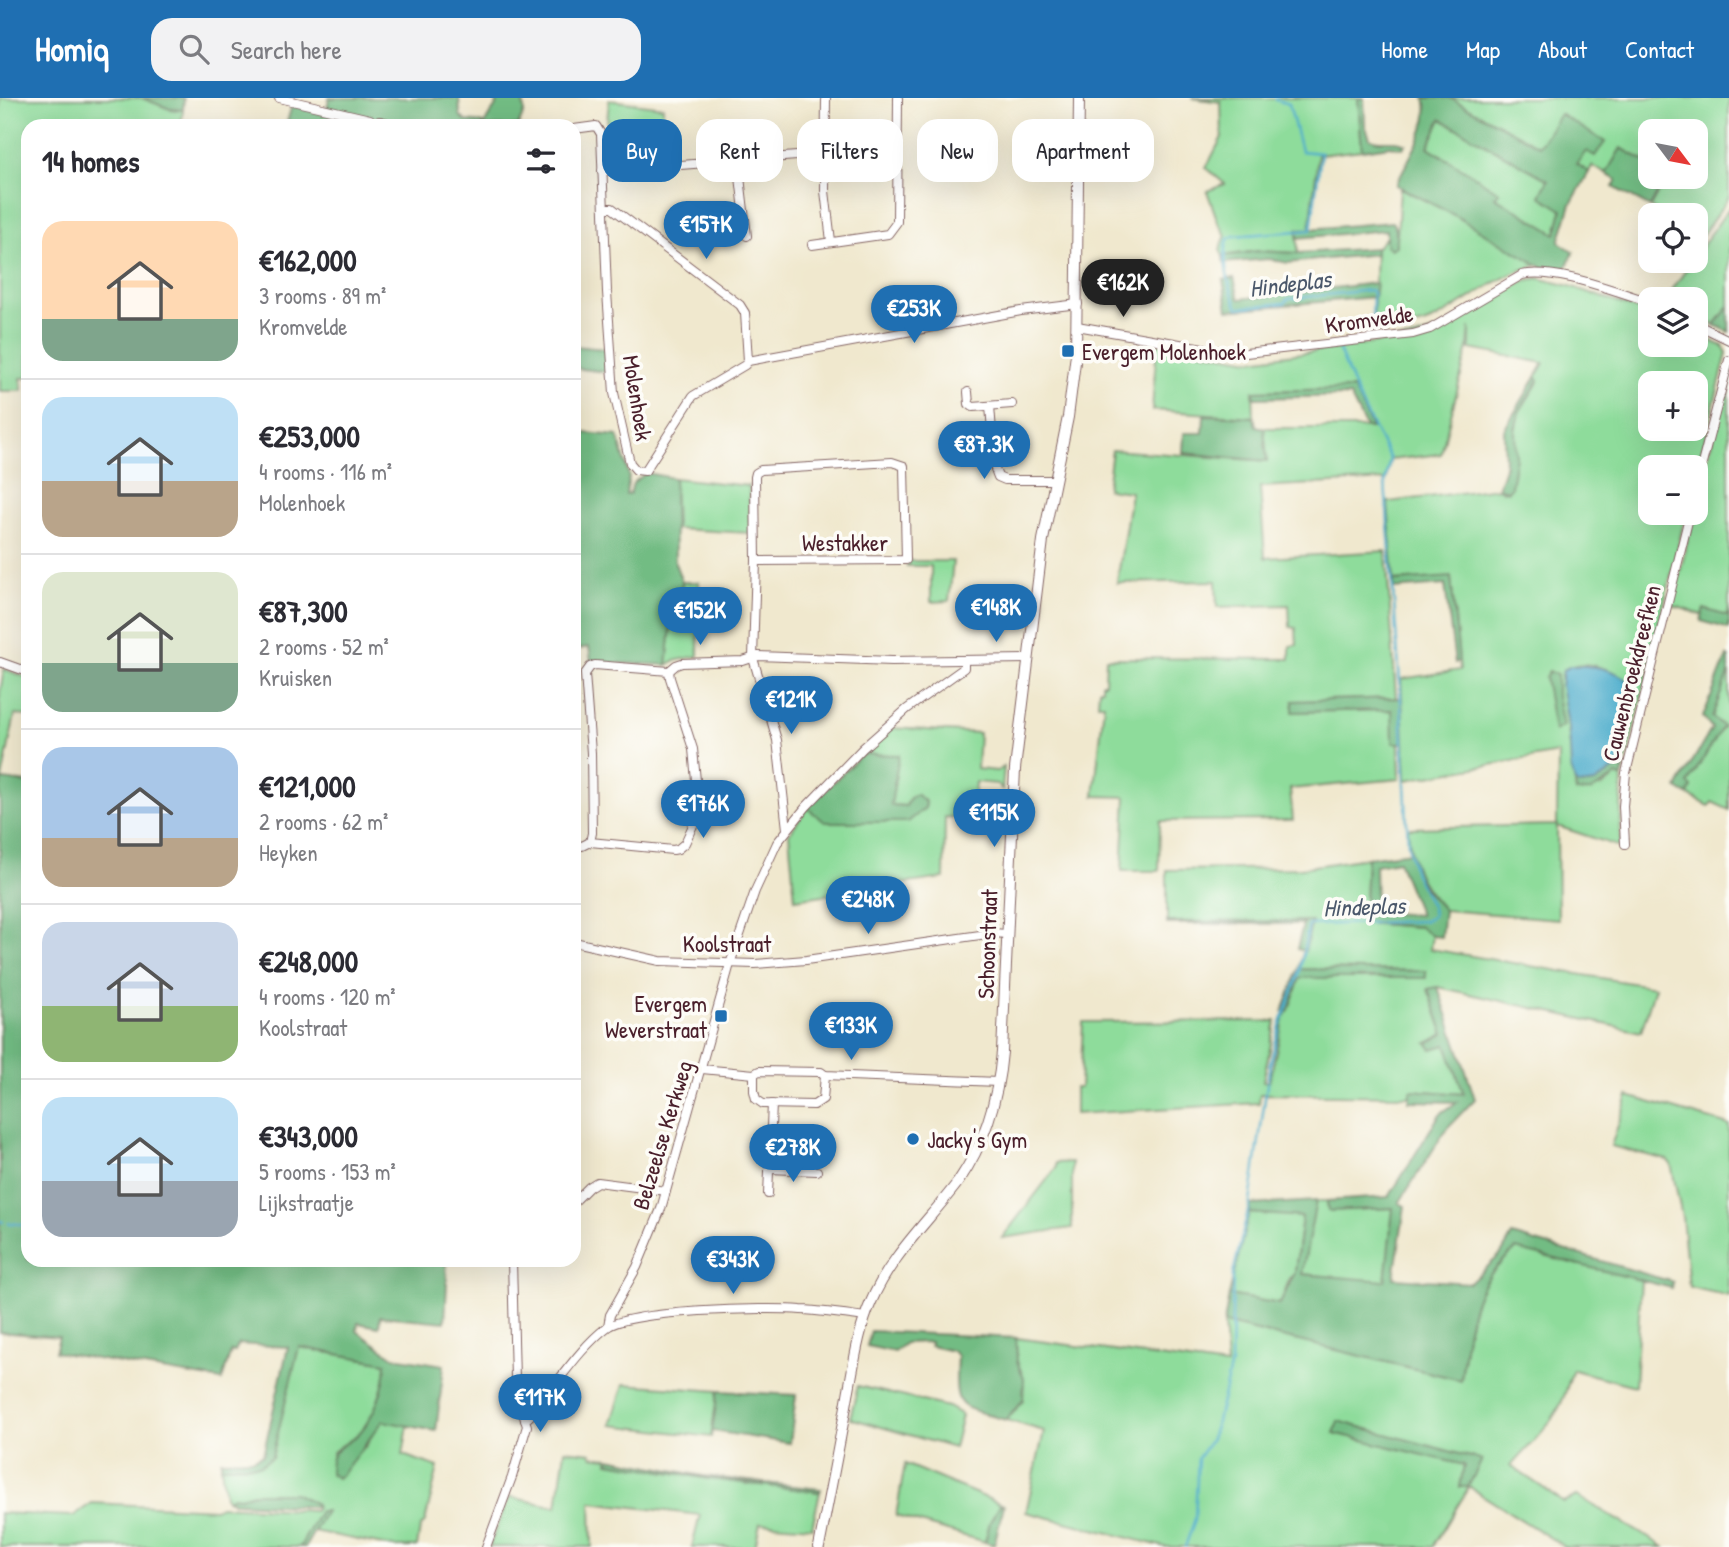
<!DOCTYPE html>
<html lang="en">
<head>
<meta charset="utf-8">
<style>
	:root { --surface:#fff; --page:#f2f2f3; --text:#2b2b33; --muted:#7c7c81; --line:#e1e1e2; --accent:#1f6fb2 }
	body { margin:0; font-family:"Patrick Hand",sans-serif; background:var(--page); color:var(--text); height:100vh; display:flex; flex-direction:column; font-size:26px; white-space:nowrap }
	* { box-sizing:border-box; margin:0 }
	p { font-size:23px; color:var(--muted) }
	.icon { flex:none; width:38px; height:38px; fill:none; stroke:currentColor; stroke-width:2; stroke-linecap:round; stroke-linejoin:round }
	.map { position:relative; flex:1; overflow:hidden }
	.details { position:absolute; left:21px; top:21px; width:560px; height:1148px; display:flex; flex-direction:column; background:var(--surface); border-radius:21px; box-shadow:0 7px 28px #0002 }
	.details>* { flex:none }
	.guide { position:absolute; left:602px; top:21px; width:665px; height:63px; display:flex; gap:14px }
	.needle { width:46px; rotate:122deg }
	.tools { position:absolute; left:1638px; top:21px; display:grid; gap:14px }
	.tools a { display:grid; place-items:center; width:70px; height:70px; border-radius:14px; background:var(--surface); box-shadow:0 7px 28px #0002; font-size:35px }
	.price { position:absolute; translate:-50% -60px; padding:0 16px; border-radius:24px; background:var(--accent); color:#fff; font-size:23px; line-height:46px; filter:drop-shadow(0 2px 4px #0008) }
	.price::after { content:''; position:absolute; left:50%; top:42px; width:21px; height:16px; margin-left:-10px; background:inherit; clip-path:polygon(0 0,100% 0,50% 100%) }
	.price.on { background:#222; color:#fff }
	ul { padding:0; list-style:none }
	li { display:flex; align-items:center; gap:21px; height:175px; padding:0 21px }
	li+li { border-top:2px solid var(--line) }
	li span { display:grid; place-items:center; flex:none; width:196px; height:140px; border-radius:21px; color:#555 }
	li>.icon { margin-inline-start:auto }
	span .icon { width:84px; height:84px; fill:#fffc; stroke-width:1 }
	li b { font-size:30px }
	h2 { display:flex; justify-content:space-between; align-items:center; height:84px; padding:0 21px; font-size:30px }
	.tag { padding:0 24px; border-radius:21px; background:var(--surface); box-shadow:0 7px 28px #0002; font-size:24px; line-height:63px }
	.tag.on { background:var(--accent); color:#fff }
	header { display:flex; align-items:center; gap:42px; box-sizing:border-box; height:98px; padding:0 35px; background:var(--accent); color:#fff }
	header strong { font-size:33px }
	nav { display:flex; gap:38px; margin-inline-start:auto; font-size:24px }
	.search { width:490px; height:63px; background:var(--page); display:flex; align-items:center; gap:18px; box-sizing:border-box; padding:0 24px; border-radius:21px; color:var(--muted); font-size:26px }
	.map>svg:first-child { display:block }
	.green { fill:#8edc9b; stroke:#6c7e63; stroke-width:2; fill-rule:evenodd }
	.forest { fill:#72bc83; stroke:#5e6e57; stroke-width:2; fill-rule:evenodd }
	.water { fill:#4dadcc; stroke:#4c667c; stroke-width:2 }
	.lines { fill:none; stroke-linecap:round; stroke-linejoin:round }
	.stream { stroke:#4dadcc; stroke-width:2.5 }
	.minor-casing { stroke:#846564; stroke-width:10 }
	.tertiary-casing { stroke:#846564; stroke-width:12 }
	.minor { stroke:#fff; stroke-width:8 }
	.tertiary { stroke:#fff; stroke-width:10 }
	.poi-dot { fill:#1f6fb2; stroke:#fdfcf7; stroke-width:2.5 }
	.labels { text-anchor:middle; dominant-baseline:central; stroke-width:7; stroke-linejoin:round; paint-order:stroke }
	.street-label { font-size:23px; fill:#4a1f2b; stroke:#fdfcf7 }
	.poi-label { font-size:23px; fill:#4a1f2b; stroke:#fdfcf7; text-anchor:start }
	.water-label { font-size:24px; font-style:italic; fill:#4b586b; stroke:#fdfcf7 }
</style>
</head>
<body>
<header>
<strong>Homiq</strong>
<div class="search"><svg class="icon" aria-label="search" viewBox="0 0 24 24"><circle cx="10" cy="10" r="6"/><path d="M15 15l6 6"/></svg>Search here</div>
<nav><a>Home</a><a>Map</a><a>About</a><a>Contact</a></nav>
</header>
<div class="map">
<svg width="1729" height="1449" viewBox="0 0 1729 1449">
	<rect width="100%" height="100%" fill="#fdfcf7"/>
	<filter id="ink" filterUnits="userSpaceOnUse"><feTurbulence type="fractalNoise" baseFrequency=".0143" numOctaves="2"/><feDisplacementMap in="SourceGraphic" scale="14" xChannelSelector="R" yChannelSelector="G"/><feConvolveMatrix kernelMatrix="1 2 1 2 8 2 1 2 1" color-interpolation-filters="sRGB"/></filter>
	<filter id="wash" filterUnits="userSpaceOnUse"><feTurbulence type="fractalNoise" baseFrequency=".00686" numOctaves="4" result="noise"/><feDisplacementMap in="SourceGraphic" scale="28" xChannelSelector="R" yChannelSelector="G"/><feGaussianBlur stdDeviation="1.57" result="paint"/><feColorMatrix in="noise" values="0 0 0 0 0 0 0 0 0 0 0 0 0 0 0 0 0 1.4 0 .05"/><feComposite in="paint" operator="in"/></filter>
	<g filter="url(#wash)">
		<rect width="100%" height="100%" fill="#f0e8ce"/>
		<!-- green -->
		<g class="green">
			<path d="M0,0H142L170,11L183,12L181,28H28V280H21L22,293H0Z"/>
			<path d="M1191,0H1358L1362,52L1318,57L1310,131L1297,132L1298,155L1258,153L1223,158L1220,152L1226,137L1218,124L1207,93L1225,86L1206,70L1222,39L1221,4Z"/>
			<path d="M1450,0H1729V99L1698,143L1696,117H1652L1655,112L1650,109L1666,79H1696V33H1650V66L1621,50L1606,76L1592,68L1589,74L1577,67L1586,52L1561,16L1539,49Z"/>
			<path d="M609,2L663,9V20L607,25Z"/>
			<path d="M1441,21L1548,82L1562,112L1556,136L1495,99L1499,95L1427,48Z"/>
			<path d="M1400,90L1454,117L1539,167C1500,175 1471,202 1437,220C1417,231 1395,232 1373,234L1376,150L1386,139V147L1397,138Z"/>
			<path d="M1729,110V208L1715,227L1696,219V201H1666L1692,163H1696V157Z"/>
			<path d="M1538,180L1570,188L1650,216V247H1696V236L1723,248L1727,255L1696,377V369H1650V415H1686L1624,672L1616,670L1623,653L1627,623L1635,591C1626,576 1587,560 1570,569C1566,571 1564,574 1561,577L1576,694L1603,688L1616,678L1622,679L1620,749L1557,728L1558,821L1444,812C1418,784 1411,768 1408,730L1557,727L1558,655L1406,682L1401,581L1460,572L1451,480L1394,483L1388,404L1498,390L1503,393L1519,314L1539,283L1536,279L1544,265L1470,251V229L1468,250L1441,356L1390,362L1386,382L1260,389L1265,460L1386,453L1396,600L1293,603V614L1393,612V644L1399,645L1400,681L1290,691L1293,722L1160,723L1159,773H1122L1126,699L1094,698L1104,606H1098L1099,591H1102V585H1105L1106,560L1290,561V548L1297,547L1296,530L1290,529L1289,507L1217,509L1216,483L1117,485L1131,394L1107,391L1112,352L1267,363L1264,330H1372L1354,291L1253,293L1254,319L1152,312L1157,246L1251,262L1411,240L1436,233L1527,182ZM1650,285H1696V331H1650Z"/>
			<path d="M1729,274V511L1727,519L1704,511L1702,517L1672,507Z"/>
			<path d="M674,380L749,388L750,435L676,431Z"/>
			<path d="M908,463H953L949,503L931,504V468H907Z"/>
			<path d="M682,484H699L698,558L674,563L667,567L672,519H679Z"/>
			<path d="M4,571L28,580V618L15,617L0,691V594Z"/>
			<path d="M1729,573V712L1712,704L1709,708L1688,697L1692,689L1688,686L1723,628L1712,619Z"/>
			<path d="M891,630L979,635L977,671L997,673L1004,669L1002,691L997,686L975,684L972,720L945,719L944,780L795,801L789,736L807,710H925L926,705L923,701L906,708L891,707L862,656Z"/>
			<path d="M1367,760L1364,825L1420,829L1432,838L1430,851L1655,889L1641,934L1438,889L1428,891L1444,937L1428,945L1446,947L1464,996L1411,992L1409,998L1260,996L1259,1005L1075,1016V990H1080L1083,924L1276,923L1263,983L1269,984L1283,923L1300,880L1426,873L1299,871L1311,823L1167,824V772L1301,770Z"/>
			<path d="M1628,998L1729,1027V1198L1689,1189L1682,1119L1671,1066L1667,1062L1611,1048Z"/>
			<path d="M1072,1064V1130L1002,1140L1056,1070V1065Z"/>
			<path d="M1316,1103H1327L1328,1113L1394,1110L1385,1184L1301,1176Z"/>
			<path d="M1249,1115L1302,1118L1295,1174L1289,1182L1280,1206L1229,1197Z"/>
			<path d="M1516,1151L1641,1182L1635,1288L1573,1272C1568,1283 1567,1293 1562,1303C1552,1327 1528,1348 1511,1368L1564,1404L1577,1398L1664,1449H1565L1469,1389L1433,1449H1165L1026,1414L1044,1333L1006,1322L1016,1312L1024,1281L1017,1264L1016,1240L1227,1268L1224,1225L1461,1282C1465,1250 1467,1216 1483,1187C1491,1173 1504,1162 1516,1151ZM1338,1324L1481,1362V1363L1468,1389H1460L1465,1367L1335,1335Z"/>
			<path d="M298,1249L386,1265C386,1287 375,1317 361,1334C353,1342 342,1346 333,1354L330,1375L337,1379L356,1356L366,1348L376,1330L383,1323L408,1327L403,1357L438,1369L425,1424L420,1430L417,1449H393L313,1433L325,1414L320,1413L300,1449H0V1415L73,1418L92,1405L215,1411L220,1408L315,1413L316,1407L314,1405L294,1395H254L240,1399L233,1398L228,1401L225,1399L221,1368L261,1367L272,1359Z"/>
			<path d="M624,1286L718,1293L711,1339L611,1327Z"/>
			<path d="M858,1288L948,1309L962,1317L954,1350L850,1320Z"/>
			<path d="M565,1352L591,1355V1358L609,1360V1364L710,1381L820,1394L812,1429L760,1425L755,1449H692L700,1417L591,1404L592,1449H489L509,1399L557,1409Z"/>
			<path d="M905,1366L1001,1406L990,1424L985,1444L896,1418Z"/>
		</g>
		<!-- forest -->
		<g class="forest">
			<path d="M142,0H184L183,12L170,11Z"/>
			<path d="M329,0H459L460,17L465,23L485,25C489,15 497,10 499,0H523L524,14L518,28H286L292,7L326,15Z"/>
			<path d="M1358,0H1364L1365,27L1370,40C1382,47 1393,39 1406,46L1403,50L1390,48L1362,52Z"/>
			<path d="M1425,0H1450L1539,48L1560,16L1605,44L1595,58L1586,53L1577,66L1589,74L1571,106L1559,144L1574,154L1564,173L1545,171L1454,117L1396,87C1407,60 1433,30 1425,0ZM1441,21L1548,82L1540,98L1562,112L1556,136L1495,99L1499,94L1428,49Z"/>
			<path d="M1621,50L1650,66V79H1666L1650,109L1613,89L1617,82L1606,76Z"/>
			<path d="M1392,124L1396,130V148L1391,151L1386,147V132L1298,140L1297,132Z"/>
			<path d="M1376,150V156L1288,165L1269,161L1224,165L1223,158L1258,153L1298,155Z"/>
			<path d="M1234,180L1239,201L1376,185L1374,199L1228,212L1223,182Z"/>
			<path d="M1729,208V234L1715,227Z"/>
			<path d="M574,248L605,251L607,274L574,270Z"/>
			<path d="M1536,279L1539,282L1519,314L1515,331L1516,359L1511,389L1508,393L1498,390L1505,369L1504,332Z"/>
			<path d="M1354,291L1372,330H1366L1350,298L1255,300L1253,293Z"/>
			<path d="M1204,317L1254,319L1256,328L1264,330L1267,363L1183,355L1184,335H1203Z"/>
			<path d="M574,334L618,338L629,378L626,397L630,396L633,385L646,375L674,380L675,465L682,484L679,519L672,520L667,567L591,564L589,549L574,552Z"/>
			<path d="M1451,479L1459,563L1455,565L1445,487L1394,491V483Z"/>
			<path d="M1704,511L1727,518L1729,511V531L1701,523Z"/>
			<path d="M1727,558L1729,560V573L1712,619L1723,628L1688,686L1692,689L1688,697L1677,690L1712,630L1703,619Z"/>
			<path d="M1549,573L1557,577V598L1563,628L1554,633L1545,579Z"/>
			<path d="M1402,600L1403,645H1393L1392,612L1293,614V603Z"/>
			<path d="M862,656L899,657L891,707L906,708L909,701L916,696L926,705L925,710L908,724H825L807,710Z"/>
			<path d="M1616,670L1624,672L1622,679L1616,678L1591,693L1576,694L1575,684L1579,687L1595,685Z"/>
			<path d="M3,682L28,685V1162H446L447,1185L445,1224L380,1218L379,1229L358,1225L357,1233L394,1259L444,1267L436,1333L383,1323L342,1376L337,1380L330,1375C329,1345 347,1350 361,1333C375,1316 386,1287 386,1265L299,1249L272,1359L261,1367L221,1368V1362L254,1361L263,1357L288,1249L238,1246L235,1254L231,1253L222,1282L55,1254L59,1239L0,1234V691Z"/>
			<path d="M1410,754L1423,789L1444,812L1441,839L1432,838L1420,829L1364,825L1367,760ZM1398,763L1420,817H1419L1376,814L1375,767Z"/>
			<path d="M1312,823L1305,853L1297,851L1303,826H1167V824Z"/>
			<path d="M1299,871L1426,873V880H1300L1288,914L1283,913Z"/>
			<path d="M1438,889L1475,1001L1447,1030L1399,1105L1405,1108L1394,1180L1470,1185L1501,1156L1512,1137L1673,1184L1672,1190L1516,1151C1504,1162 1491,1173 1483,1187C1467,1216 1465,1250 1461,1282L1224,1225L1229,1197L1280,1206L1295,1174L1302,1119L1249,1115L1250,1107L1316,1103L1302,1176L1385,1183L1393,1110L1328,1113L1327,1103L1389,1099L1440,1016L1457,1004L1409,1003L1411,992L1464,996L1446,947L1432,951L1427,945L1444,936L1428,891Z"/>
			<path d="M871,1233L1016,1240L1017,1263L1024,1281L1023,1302L1006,1322C955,1307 954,1313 957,1258L953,1253L930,1248V1244L905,1245L894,1254L867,1248Z"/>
			<path d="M718,1293L796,1297L790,1345L712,1333Z"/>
			<path d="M1338,1323L1482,1362L1468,1389H1460L1464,1367L1334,1335Z"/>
			<path d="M609,1360L703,1378L821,1391L820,1394L710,1381L608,1364Z"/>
			<path d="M254,1395H294L316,1406L314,1409L237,1405L228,1401L233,1398L240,1399Z"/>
			<path d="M1001,1406L1004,1407L994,1447L985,1444L990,1424Z"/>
			<path d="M320,1413H326L305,1449H300Z"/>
		</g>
		<!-- water -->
		<path class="water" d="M1571,568C1593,567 1623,571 1635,591L1627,623L1623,653L1616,670L1595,685L1579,687L1575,684L1571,671L1569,631L1561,588L1563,572Z"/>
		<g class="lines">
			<!-- stream -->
			<g class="stream">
				<path d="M1276,0V2L1289,6L1301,53L1321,55L1311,132L1234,138L1228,141C1221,162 1229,189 1238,210L1285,205L1288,201L1371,192L1373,195L1372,233"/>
				<path d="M0,1123L3,1124"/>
				<path d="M9,1125L28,1127"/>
				<path d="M1185,1449L1195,1421L1198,1360L1210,1343L1217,1323L1231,1266L1233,1176L1250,1104L1270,966L1280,928L1299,876L1309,827L1424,823L1433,818L1432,810L1415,776L1408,746L1400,585L1385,385L1390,361L1360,303L1339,252"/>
			</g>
		</g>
	</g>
	<g filter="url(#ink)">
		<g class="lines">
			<defs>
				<g id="minor">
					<path d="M279,0L370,21"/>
					<path d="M826,0L825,93L831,143"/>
					<path d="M379,23L402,28"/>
					<path d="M574,31L596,28L601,36L607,194L614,295L630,365L636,372L645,373L693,298L745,267L748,263L1021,213L1078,206"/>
					<path d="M738,62L747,138"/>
					<path d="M602,73L797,58H827"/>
					<path d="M604,110H612L740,207L745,215L748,263"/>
					<path d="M812,147L888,136L897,124L898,0"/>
					<path d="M1696,226L1729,242"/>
					<path d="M1077,228L1237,256L1413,236L1430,231L1522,177C1554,169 1617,194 1650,204"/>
					<path d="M968,294L969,306L973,309L1012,306"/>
					<path d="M990,308L995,371L998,379L1005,382H1055"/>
					<path d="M1696,389L1729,262"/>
					<path d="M756,463L906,462L904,368L892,364L761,372L756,375L755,379L756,463L753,560L777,642L787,731"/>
					<path d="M0,564L28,574"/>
					<path d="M669,573L676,567L682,565L743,563L758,558L892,563L1027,561"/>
					<path d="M590,744L592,735L591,655L585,576L590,569L595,567L669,573"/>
					<path d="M1625,746L1623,708L1626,675L1690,415"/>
					<path d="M574,747L582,748L590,744L673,752L678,751L685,745L699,714L693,651L670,580L669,573"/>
					<path d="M574,844L660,863L755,866L806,862L994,835L1006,836"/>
					<path d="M702,971L754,976L759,973L821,974L825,977L998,984"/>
					<path d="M754,976V993L756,1001L763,1006L814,1007L823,1001L825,977"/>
					<path d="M770,1071L817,1073"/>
					<path d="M768,1096L772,1006"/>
					<path d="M574,1104L589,1089L597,1084L666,1093"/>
					<path d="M512,1162L515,1281L525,1322"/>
					<path d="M608,1228L610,1217L637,1169L661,1111L730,866L755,793L777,745L806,709L863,650L907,611L964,570V562"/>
					<path d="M486,1449L512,1379L527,1328L525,1322C536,1315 541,1304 549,1294C566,1273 584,1247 606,1230C629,1212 768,1209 801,1212C822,1213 844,1216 865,1219"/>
				</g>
				<path id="tertiary" d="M819,1449C829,1399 839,1348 848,1297C854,1266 858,1233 871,1204C891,1157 928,1124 958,1084C985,1045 998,1001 1002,954L1015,671L1043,442L1068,319L1076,256L1079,0"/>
			</defs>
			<!-- minor casing -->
			<use href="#minor" class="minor-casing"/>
			<!-- tertiary casing -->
			<use href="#tertiary" class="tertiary-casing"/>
			<!-- minor -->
			<use href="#minor" class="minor"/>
			<!-- tertiary -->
			<use href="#tertiary" class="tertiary"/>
		</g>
	</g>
	<!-- markers -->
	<g class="poi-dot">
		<rect x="1061" y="246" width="14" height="14" rx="3.5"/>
		<rect x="714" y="911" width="14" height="14" rx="3.5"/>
		<circle cx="913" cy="1041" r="7"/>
	</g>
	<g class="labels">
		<!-- street labels -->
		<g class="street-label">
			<text transform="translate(1369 221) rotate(-8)">Kromvelde</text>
			<text transform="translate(638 300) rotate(81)">Molenhoek</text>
			<text x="845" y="444">Westakker</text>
			<text transform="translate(1631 575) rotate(-76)">Cauwenbroekdreefken</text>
			<text x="727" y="845">Koolstraat</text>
			<text transform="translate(987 846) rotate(-88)">Schoonstraat</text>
			<text transform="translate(662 1037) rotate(-73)">Belzeelse Kerkweg</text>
		</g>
		<!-- poi labels -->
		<g class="poi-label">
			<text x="1082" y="253">Evergem Molenhoek</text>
			<text x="707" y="905" text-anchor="end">Evergem<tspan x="707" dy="26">Weverstraat</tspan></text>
			<text x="927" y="1041">Jacky's Gym</text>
		</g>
		<!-- water labels -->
		<g class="water-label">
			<text transform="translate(1290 185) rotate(-7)">Hindeplas</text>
			<text transform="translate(1364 808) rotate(-2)">Hindeplas</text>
		</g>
	</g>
</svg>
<div class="tools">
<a><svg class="needle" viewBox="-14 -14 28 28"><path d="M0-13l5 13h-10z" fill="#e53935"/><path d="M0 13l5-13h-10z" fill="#7c7c81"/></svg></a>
<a><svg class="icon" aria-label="locate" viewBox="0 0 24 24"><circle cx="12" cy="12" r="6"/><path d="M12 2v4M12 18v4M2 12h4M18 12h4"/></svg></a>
<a><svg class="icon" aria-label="layers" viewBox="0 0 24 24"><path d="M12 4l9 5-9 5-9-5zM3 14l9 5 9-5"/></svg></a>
<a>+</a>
<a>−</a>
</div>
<b class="price" style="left:706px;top:163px">€157K</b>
<b class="price on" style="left:1123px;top:221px">€162K</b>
<b class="price" style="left:914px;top:247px">€253K</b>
<b class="price" style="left:984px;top:383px">€87.3K</b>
<b class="price" style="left:996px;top:546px">€148K</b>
<b class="price" style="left:700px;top:549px">€152K</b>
<b class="price" style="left:791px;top:638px">€121K</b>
<b class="price" style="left:703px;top:742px">€176K</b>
<b class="price" style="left:994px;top:751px">€115K</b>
<b class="price" style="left:868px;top:838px">€248K</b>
<b class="price" style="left:851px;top:964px">€133K</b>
<b class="price" style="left:793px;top:1086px">€278K</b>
<b class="price" style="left:733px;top:1198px">€343K</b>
<b class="price" style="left:540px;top:1336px">€117K</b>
<div class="guide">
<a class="tag on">Buy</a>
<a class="tag">Rent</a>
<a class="tag">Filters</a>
<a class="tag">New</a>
<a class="tag">Apartment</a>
</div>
<section class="details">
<h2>14 homes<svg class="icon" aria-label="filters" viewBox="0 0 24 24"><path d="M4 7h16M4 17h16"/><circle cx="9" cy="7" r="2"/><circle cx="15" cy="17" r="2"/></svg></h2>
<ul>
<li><span style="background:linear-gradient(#ffd9b3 70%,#7fa58c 0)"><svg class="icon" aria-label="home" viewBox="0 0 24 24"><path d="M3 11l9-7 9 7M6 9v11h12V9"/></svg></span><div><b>€162,000</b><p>3 rooms · 89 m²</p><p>Kromvelde</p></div></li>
<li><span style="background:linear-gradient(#bfe0f5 60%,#b9a48a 0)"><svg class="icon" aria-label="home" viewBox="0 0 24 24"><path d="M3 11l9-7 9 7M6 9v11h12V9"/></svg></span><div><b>€253,000</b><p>4 rooms · 116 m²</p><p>Molenhoek</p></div></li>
<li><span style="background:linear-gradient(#dfe7d0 65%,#7fa58c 0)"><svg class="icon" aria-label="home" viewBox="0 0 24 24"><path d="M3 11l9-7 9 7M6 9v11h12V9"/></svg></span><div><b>€87,300</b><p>2 rooms · 52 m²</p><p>Kruisken</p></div></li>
<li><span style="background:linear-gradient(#a9c7e8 65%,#b9a48a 0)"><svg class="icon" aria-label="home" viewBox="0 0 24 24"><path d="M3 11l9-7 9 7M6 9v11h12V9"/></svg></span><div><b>€121,000</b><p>2 rooms · 62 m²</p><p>Heyken</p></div></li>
<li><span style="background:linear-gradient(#c9d6e8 60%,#8fb573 0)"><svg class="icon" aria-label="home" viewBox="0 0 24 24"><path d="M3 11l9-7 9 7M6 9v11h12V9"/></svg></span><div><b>€248,000</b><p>4 rooms · 120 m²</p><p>Koolstraat</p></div></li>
<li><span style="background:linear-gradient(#bfe0f5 60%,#9aa5b1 0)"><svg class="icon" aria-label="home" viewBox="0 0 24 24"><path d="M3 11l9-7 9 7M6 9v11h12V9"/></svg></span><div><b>€343,000</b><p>5 rooms · 153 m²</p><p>Lijkstraatje</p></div></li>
</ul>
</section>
</div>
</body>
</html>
